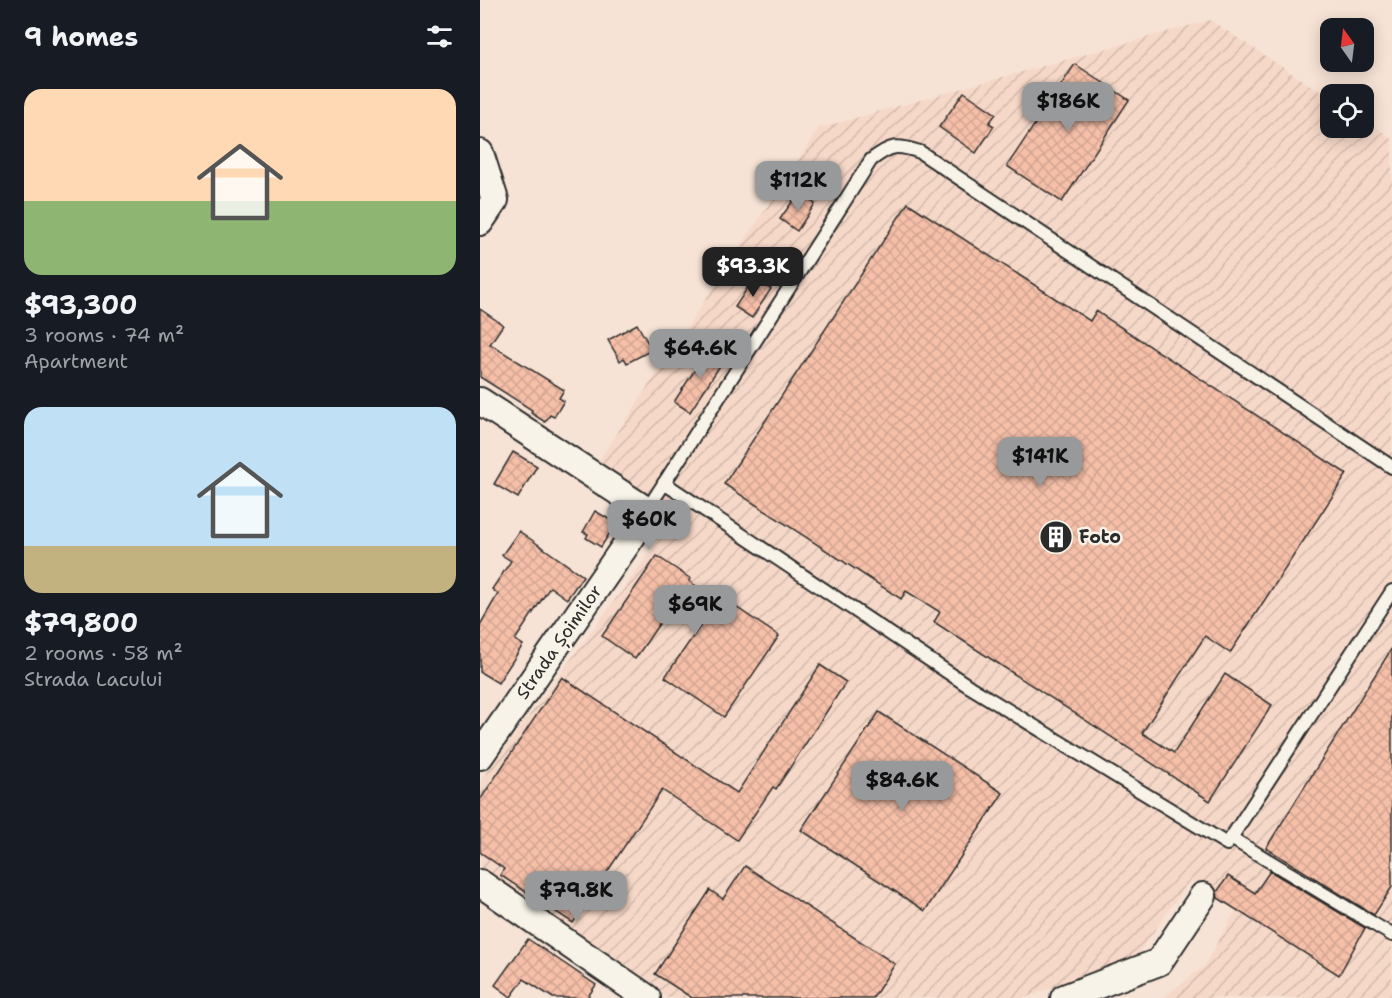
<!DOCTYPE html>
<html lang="en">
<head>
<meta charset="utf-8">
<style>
	:root { --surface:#171b24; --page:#20242c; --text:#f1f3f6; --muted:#9ea1a6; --accent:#98999b }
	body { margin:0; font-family:"Shantell Sans",sans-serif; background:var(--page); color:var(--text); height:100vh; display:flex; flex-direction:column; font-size:22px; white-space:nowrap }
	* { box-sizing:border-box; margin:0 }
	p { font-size:20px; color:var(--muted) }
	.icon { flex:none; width:33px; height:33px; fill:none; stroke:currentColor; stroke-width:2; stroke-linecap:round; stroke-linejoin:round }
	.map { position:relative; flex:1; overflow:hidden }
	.panel { display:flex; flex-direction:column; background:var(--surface); width:480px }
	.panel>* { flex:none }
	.needle { width:39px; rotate:346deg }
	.fabs { position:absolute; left:840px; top:18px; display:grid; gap:12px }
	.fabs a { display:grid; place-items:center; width:54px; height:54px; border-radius:12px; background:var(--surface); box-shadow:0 3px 15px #0003; font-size:30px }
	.price { position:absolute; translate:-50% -51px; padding:0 14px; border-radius:12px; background:var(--accent); color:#111; font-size:20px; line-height:39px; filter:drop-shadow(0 2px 3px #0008) }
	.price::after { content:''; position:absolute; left:50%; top:36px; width:18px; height:14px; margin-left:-9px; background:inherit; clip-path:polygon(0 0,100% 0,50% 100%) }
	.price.active { background:#222; color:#fff }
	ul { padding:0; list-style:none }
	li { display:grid; align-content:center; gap:12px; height:318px; padding:0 24px }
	li span { display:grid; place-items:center; height:186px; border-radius:18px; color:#555 }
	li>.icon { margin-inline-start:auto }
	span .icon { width:108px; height:108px; fill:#fffc; stroke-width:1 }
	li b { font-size:26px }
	h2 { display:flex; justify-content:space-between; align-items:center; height:72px; padding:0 24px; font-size:26px }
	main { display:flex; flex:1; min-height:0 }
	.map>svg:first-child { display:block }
	.industrial { fill:url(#industrial-furrows) }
	.building { fill:url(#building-cross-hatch); stroke:#2b2b2b; stroke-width:1.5 }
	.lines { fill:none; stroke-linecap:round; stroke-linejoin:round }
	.lane-casing { stroke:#2b2b2b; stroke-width:16 }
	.street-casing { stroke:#2b2b2b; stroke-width:30 }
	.lane { stroke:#f7f3e8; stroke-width:12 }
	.street { stroke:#f7f3e8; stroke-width:26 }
	.labels { text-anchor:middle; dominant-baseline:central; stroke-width:5; stroke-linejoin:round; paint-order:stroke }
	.poi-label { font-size:18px; font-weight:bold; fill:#2b2b2b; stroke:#f7f3e8; text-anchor:start }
	.street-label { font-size:18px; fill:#2b2b2b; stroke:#f7f3e8 }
</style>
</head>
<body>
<main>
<section class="panel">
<h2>9 homes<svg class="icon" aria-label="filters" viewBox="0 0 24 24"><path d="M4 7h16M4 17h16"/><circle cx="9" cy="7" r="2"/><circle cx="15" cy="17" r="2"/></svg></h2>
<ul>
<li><span style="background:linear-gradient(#ffd9b3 60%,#8fb573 0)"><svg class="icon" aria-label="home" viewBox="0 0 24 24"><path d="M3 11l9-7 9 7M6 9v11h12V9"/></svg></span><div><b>$93,300</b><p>3 rooms · 74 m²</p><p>Apartment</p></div></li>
<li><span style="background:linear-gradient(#bfe0f5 75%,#c2b280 0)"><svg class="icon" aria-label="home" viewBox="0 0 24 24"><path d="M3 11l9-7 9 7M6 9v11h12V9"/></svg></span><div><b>$79,800</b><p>2 rooms · 58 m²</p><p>Strada Lacului</p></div></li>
</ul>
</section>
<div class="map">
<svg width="912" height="998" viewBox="0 0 912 998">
	<defs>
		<pattern id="industrial-furrows" width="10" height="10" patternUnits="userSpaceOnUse" patternTransform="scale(1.5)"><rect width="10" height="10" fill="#f6d8c8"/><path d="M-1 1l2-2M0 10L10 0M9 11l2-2" fill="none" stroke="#d3baac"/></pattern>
		<pattern id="building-cross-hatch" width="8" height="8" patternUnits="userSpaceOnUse" patternTransform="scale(1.5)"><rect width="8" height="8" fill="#f5bfa8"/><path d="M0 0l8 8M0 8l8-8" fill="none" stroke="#d2a491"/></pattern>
	</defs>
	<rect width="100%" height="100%" fill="#f6e3d5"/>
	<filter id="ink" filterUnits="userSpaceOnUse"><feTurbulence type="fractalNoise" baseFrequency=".0167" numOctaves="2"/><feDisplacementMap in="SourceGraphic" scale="12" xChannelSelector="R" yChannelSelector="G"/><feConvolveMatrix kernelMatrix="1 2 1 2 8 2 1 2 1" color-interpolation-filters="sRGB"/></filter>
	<g filter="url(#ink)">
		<!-- industrial -->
		<path class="industrial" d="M730,20L850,98V128H884V120L912,138V998H683L724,966L756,910L710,880L656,957L544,998H187L0,869V782L177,543L197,514L118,462L339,128Z"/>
		<!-- building -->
		<g class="building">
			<path d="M595,64L649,100L582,202L527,166Z"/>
			<path d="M484,92L516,114L509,123L514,126L496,153L459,127Z"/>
			<path d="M319,192L335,204L317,231L300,219Z"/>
			<path d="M428,203L610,321L616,311L867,474L750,653L725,636L662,733L694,753L745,674L792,705L730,801L454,622L460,612L426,591L421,599L244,484Z"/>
			<path d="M274,278L291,289L272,318L255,307Z"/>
			<path d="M0,309L23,325L10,344L84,390L79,398L84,401L74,417L70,415L65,422L51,413L52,410L0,377Z"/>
			<path d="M157,324L172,350L147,363L144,358L140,361L128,340Z"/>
			<path d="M229,348L245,358L210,412L194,402Z"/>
			<path d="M33,452L57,466L38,498L14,484Z"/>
			<path d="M115,511L136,523L121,547L106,538L108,534L103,532Z"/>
			<path d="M39,531L103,576L87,599L70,587L35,640L43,645L18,683L0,672V625L18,594L12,589L31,561L22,555Z"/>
			<path d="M177,556L211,579L209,581L238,601L241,597L299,636L244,717L185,677L221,625L192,605L155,659L122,636Z"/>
			<path d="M912,648V887L894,915L786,848Z"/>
			<path d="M340,665L366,682L296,789L293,787L257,840L182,790L93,923L20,875L24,869L0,852V800L82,677L257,793Z"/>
			<path d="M399,712L523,793L445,911L321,830Z"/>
			<path d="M265,866L415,964L393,998H212L175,974L230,890L243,899Z"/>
			<path d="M790,871L885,928L859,975L738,898L737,892L748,876L775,893Z"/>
			<path d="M48,939L116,985L107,998H73L44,979L31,997L15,985Z"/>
		</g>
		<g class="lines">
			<defs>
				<g id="lane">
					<path d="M184,483L490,687L747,844L912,591"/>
					<path d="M165,513L391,160C411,145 416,144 440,152L912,467"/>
					<path d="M751,838L912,935"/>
				</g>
				<g id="street">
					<path d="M0,153L15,200L0,222"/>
					<path d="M0,401L163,508L164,519L0,756"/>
					<path d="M0,883L167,998"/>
					<path d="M584,998L679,962L723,896"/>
				</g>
			</defs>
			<!-- lane casing -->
			<use href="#lane" class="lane-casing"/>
			<!-- street casing -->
			<use href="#street" class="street-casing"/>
			<!-- lane -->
			<use href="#lane" class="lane"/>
			<!-- street -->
			<use href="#street" class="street"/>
		</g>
	</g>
	<!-- icons -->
	<defs>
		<symbol id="building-disc" viewBox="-11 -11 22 22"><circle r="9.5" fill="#2b2b2b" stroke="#f7f3e8"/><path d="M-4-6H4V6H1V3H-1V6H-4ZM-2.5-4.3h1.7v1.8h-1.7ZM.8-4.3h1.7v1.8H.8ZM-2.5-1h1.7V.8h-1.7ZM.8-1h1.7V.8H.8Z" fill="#fff"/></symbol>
	</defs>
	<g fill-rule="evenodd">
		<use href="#building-disc" x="557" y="518" width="38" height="38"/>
	</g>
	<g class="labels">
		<!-- poi labels -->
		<g class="poi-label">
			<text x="599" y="537">Foto</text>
		</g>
		<!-- street labels -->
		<g class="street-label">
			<text transform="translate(79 642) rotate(-55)">Strada Șoimilor</text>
		</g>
	</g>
</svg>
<div class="fabs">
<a><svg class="needle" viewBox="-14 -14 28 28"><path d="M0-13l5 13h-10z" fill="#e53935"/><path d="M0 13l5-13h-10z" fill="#9ea1a6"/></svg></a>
<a><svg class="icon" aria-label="locate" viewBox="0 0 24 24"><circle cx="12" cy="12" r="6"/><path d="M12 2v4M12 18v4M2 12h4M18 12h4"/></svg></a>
</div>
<b class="price" style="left:588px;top:133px">$186K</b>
<b class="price" style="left:318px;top:212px">$112K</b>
<b class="price active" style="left:273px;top:298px">$93.3K</b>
<b class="price" style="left:220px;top:380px">$64.6K</b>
<b class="price" style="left:560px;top:488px">$141K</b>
<b class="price" style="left:169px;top:551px">$60K</b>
<b class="price" style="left:215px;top:636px">$69K</b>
<b class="price" style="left:422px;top:812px">$84.6K</b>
<b class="price" style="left:96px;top:922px">$79.8K</b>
</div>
</main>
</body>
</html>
